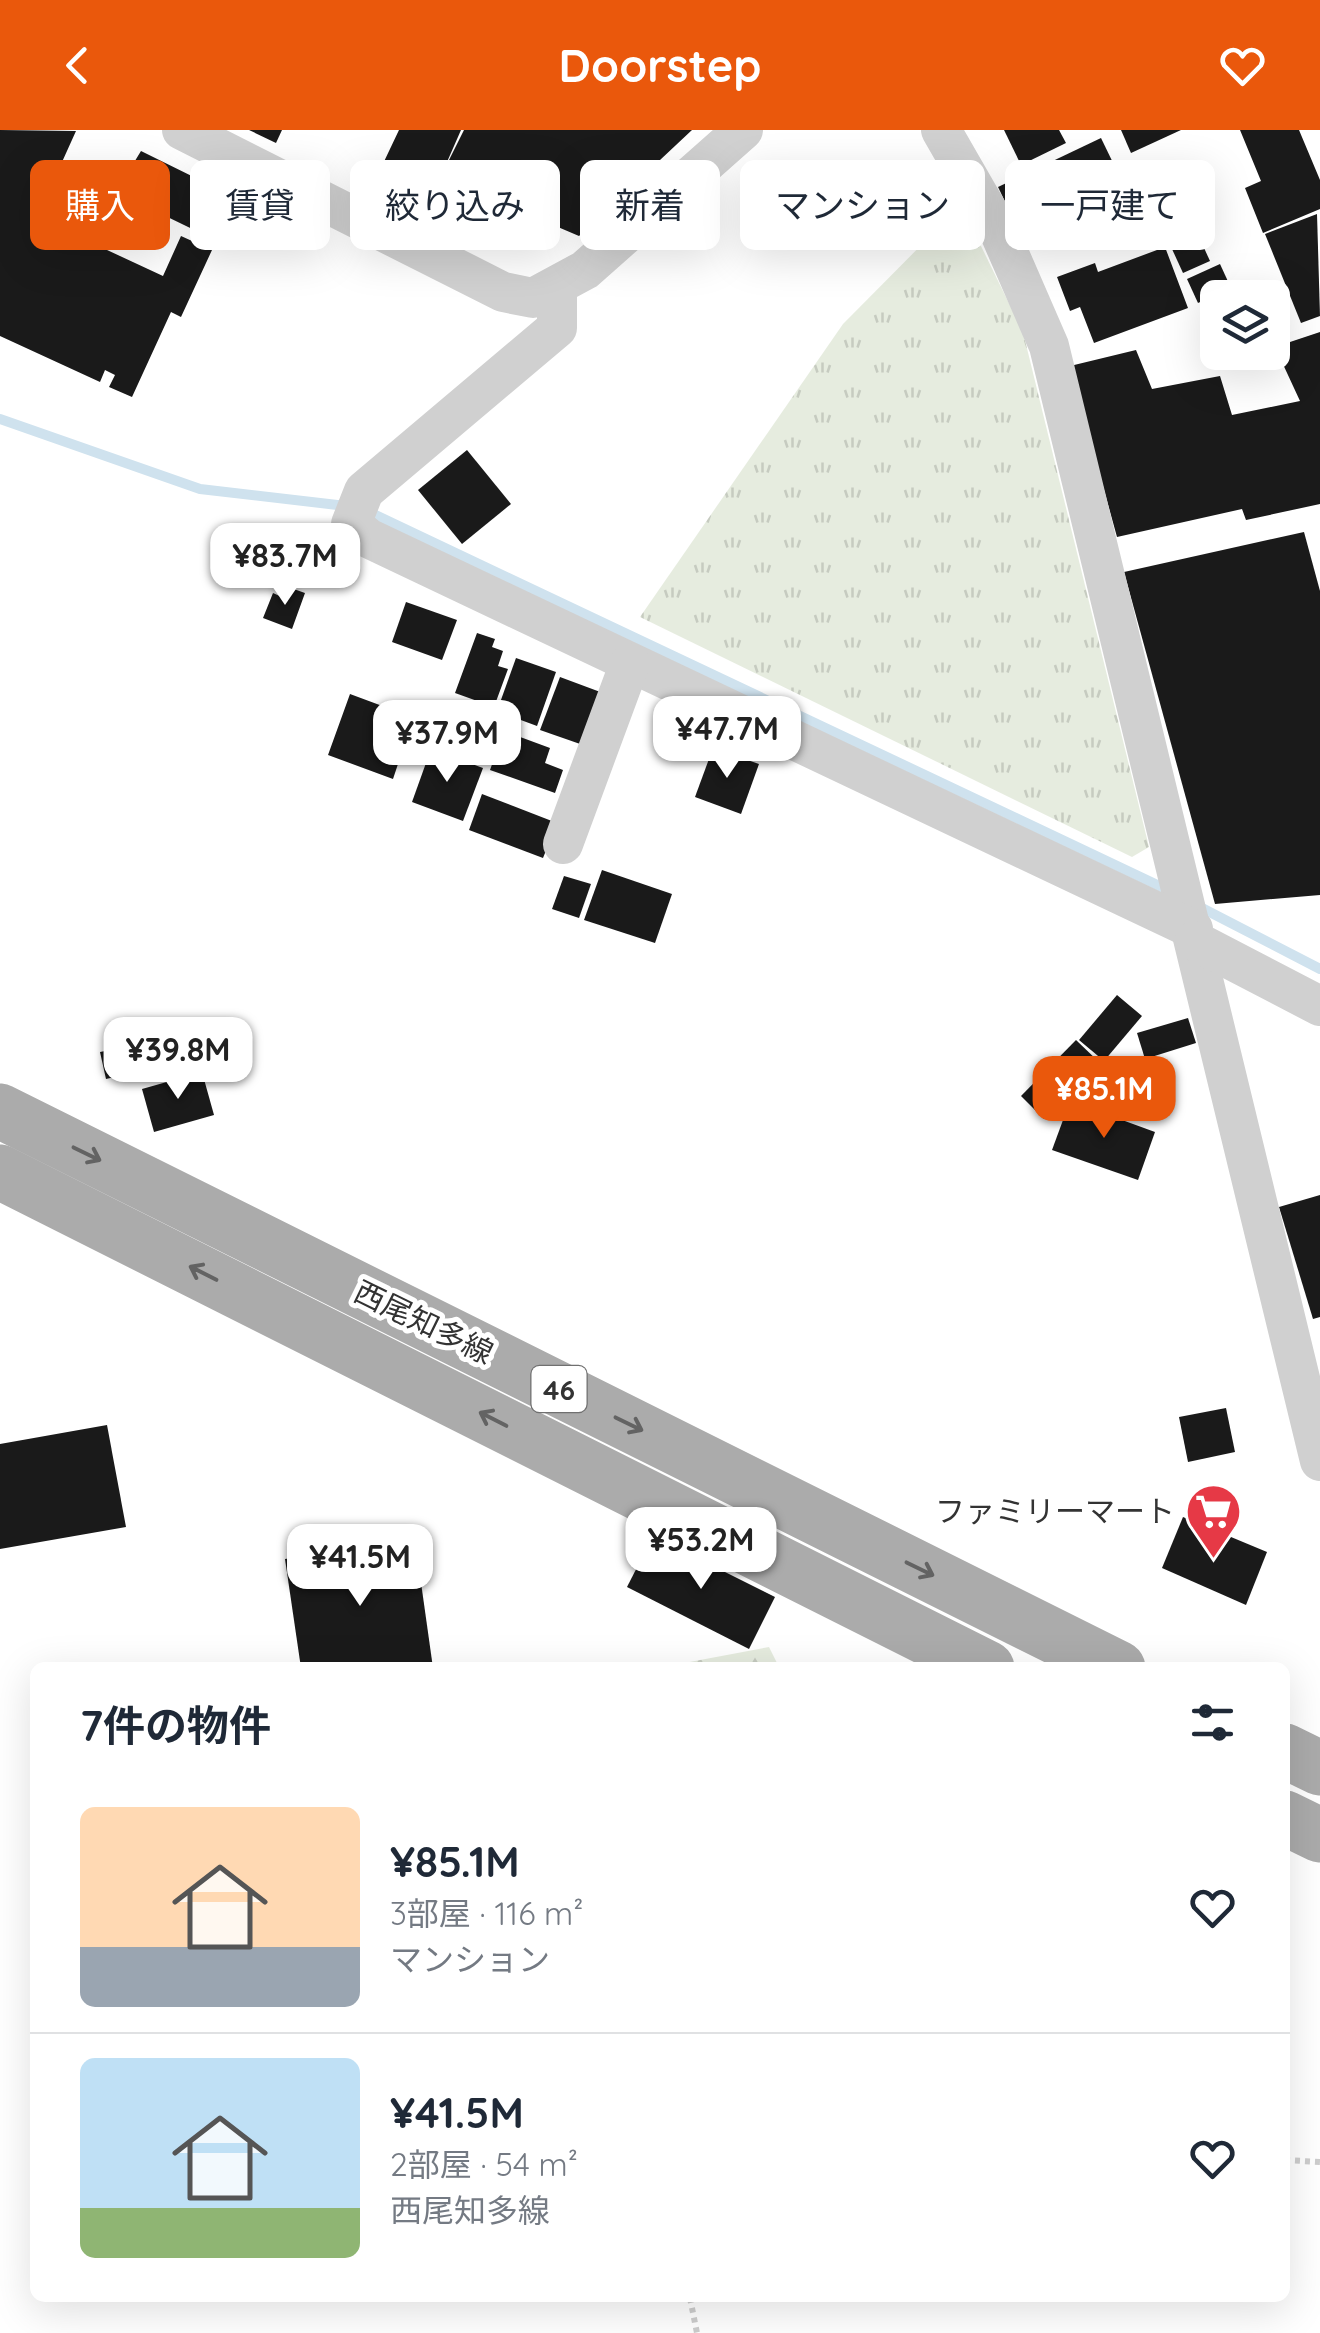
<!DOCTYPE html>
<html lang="ja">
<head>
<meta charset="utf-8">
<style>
	:root { --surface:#fff; --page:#f6f6f7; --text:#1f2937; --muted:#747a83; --line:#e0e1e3; --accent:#ea580c }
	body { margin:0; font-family:Quicksand,"Noto Sans JP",sans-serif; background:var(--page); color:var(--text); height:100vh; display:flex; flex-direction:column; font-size:38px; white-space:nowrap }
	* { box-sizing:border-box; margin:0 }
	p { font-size:32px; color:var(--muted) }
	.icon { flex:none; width:55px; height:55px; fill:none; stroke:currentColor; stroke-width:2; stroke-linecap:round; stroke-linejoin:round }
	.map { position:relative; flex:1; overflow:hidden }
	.details { position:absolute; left:30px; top:1532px; width:1260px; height:640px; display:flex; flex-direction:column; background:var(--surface); border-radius:15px; box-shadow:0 10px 40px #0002 }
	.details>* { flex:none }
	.banner { position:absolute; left:30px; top:30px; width:1260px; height:90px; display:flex; gap:20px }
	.fabs { position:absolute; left:1200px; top:150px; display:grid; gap:20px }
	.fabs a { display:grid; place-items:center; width:90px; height:90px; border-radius:15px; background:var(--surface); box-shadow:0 10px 40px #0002; font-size:50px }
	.price { position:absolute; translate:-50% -85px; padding:0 22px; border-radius:20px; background:#fff; color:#222; font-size:32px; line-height:65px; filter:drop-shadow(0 2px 5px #0008) }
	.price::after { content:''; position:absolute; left:50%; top:60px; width:30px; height:22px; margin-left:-15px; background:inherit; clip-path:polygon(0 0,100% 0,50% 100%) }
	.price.active { background:var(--accent); color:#fff }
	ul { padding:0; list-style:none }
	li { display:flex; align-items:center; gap:30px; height:250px; padding:0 50px }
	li+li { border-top:2px solid var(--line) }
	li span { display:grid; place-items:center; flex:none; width:280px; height:200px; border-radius:15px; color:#555 }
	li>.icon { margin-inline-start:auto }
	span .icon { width:120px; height:120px; fill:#fffc; stroke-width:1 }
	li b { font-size:42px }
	h2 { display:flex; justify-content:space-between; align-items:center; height:120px; padding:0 50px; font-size:42px }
	.chip { padding:0 35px; border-radius:15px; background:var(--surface); box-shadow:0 10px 40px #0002; font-size:35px; line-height:90px }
	.chip.active { background:var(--accent); color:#fff }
	header { display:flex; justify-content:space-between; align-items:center; height:130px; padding:0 50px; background:var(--accent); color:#fff; font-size:45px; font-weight:700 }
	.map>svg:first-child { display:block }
	.grass { fill:url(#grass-tufts) }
	.forest { fill:url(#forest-firs) }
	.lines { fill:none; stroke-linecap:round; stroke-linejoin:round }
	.stream { stroke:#cfe2ee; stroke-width:10 }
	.building { fill:#1a1a1a }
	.path { stroke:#cdcdcd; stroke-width:6; stroke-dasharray:5 5; stroke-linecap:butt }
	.minor { stroke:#d0d0d0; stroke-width:40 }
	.primary { stroke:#ababab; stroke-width:55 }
	.oneway { stroke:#636363 }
	.labels { text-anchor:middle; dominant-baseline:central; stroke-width:10; stroke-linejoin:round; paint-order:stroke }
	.shield { fill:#fff; stroke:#707070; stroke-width:2.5 }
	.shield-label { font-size:28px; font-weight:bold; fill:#333 }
	.street-label { font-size:30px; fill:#333; stroke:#fff }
	.poi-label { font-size:30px; fill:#333; stroke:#fff; text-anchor:end }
</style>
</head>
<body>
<header><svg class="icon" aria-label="back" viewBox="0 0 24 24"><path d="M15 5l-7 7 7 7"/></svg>Doorstep<svg class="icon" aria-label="heart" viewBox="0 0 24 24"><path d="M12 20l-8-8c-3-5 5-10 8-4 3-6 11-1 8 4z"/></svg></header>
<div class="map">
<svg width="1320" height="2203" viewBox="0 0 1320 2203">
	<defs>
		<pattern id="grass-tufts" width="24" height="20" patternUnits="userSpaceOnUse" patternTransform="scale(2.5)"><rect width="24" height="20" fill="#e6ecdf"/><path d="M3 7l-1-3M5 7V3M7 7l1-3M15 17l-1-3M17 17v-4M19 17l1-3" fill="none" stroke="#c6cbc0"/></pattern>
		<pattern id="forest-firs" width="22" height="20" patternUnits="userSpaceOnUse" patternTransform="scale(2.5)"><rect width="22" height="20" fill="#e6ecdf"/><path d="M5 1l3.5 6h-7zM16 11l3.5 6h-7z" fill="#c6cbc0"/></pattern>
	</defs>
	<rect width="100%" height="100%" fill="#fff"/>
	<!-- grass -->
	<path class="grass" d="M961,75L1023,202L1149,717L1132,727L640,487L843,194Z"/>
	<!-- forest -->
	<path class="forest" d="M769,1517L779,1537H663Z"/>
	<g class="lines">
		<!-- stream -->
		<g class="stream">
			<path d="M0,289L200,359L346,376"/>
			<path d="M367,381L1170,761"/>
			<path d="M1198,776L1320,839"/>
		</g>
	</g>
	<!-- building -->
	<g class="building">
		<path d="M0,0L76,1L39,83L45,73L99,98L92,113L163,146L181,106L212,120L181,187L171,182L132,267L109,257L115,245L105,240L100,252L0,206Z"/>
		<path d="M249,0H282L276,13Z"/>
		<path d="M399,0H461L440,48L464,0H692L579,106L464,57L442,92L371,59Z"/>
		<path d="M1004,0H1059L1066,13L1021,35Z"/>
		<path d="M1121,0H1181L1131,23Z"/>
		<path d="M1240,0H1299L1320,50V79L1263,103L1245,58L1261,51Z"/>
		<path d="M1101,8L1131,70L1028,119L998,57Z"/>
		<path d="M141,21L216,58L204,83L225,93L217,111L116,62Z"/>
		<path d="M1317,84L1320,186L1301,193L1265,104Z"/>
		<path d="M1199,107L1210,131L1183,143L1172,119Z"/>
		<path d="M1165,117L1188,178L1094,213L1080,177L1070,181L1057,147L1095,133L1098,142Z"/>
		<path d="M1220,134L1231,158L1198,173L1187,149Z"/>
		<path d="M1320,202V374L1246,390L1242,379L1117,407L1070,236L1136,220L1152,259L1220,246L1232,285L1300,271L1275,217Z"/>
		<path d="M467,320L511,374L462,414L418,360Z"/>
		<path d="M1304,402L1320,461V765L1215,774L1124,442Z"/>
		<path d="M288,457L305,463L292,499L263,488L273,463L284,468Z"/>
		<path d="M406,472L457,490L442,530L392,512Z"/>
		<path d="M477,503L495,509L492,517L503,521L498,536L508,539L494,577L455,563Z"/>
		<path d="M516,528L556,542L537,596L497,581Z"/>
		<path d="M560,547L603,563L583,615L540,600Z"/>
		<path d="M350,564L385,577L387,571L438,589L421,635L400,628L393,649L328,625Z"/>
		<path d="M452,573L501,591L485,635L437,616Z"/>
		<path d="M504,601L550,618L545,633L563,640L555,663L490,640Z"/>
		<path d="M713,618L759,634L741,684L695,667Z"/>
		<path d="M431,619L483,638L463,691L412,672Z"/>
		<path d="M482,664L557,693L543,728L469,700Z"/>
		<path d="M602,740L672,764L655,813L584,790Z"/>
		<path d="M564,746L591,754L579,788L552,779Z"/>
		<path d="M1117,865L1142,886L1104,931L1079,910Z"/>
		<path d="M1188,888L1196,913L1145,929L1137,903Z"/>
		<path d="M1076,910L1100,933L1044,989L1021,966Z"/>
		<path d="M156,911L159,926L120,934L123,945L106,949L100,922Z"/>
		<path d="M202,942L214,985L154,1002L142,959Z"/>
		<path d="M1070,971L1155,1002L1138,1050L1052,1020Z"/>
		<path d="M1320,1065V1187L1313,1189L1279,1077Z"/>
		<path d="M1226,1278L1235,1322L1188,1332L1179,1287Z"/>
		<path d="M107,1295L126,1397L0,1419V1314Z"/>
		<path d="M1183,1387L1267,1422L1246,1475L1162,1438Z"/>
		<path d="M653,1406L775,1467L749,1519L627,1457Z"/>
		<path d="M415,1410L433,1538H301L285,1429Z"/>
	</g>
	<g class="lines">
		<!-- path -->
		<g class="path">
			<path d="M1285,2030L1320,2032"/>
			<path d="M690,2168L697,2203"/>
		</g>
		<!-- minor -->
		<g class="minor">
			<path d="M182,0L503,162L533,168L585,140L743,0"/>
			<path d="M941,0L999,101L1049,216L1320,1331"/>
			<path d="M557,158V198L364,361L351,394L368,408L1193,799"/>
			<path d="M563,714L630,533"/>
			<path d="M1195,811L1320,876"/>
		</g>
		<!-- primary -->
		<g class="primary">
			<path d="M0,981L1118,1538"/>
			<path d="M0,1042L987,1538"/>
			<path d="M1285,1621L1320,1638"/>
			<path d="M1285,1688L1320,1705"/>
		</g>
	</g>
	<!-- one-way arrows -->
	<defs><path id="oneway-shaft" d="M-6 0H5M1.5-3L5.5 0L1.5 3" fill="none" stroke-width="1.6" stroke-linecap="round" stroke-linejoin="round" transform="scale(2.5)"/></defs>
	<g class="oneway">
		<use href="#oneway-shaft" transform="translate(87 1024) rotate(26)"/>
		<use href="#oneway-shaft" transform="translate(203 1143) rotate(-153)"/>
		<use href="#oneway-shaft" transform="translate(493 1289) rotate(-153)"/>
		<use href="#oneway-shaft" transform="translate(629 1294) rotate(26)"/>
		<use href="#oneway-shaft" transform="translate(920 1439) rotate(26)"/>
	</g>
	<!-- icons -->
	<defs>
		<symbol id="supermarket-pin" viewBox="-11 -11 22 30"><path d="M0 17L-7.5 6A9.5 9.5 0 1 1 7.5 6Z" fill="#e63946" stroke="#fff"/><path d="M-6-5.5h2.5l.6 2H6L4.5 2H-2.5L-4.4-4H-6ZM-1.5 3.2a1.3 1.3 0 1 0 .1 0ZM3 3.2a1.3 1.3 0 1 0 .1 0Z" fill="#fff"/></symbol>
	</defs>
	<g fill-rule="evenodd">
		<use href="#supermarket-pin" x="1182" y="1350" width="63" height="86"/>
	</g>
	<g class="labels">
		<!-- shield labels -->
		<rect class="shield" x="531.5" y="1236" width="55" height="46" rx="8"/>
		<g class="shield-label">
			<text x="559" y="1259">46</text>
		</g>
		<!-- street labels -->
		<g class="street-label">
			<text transform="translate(424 1192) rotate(26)">西尾知多線</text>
		</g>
		<!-- poi labels -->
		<g class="poi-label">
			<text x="1175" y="1381">ファミリーマート</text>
		</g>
	</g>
</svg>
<div class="fabs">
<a><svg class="icon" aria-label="layers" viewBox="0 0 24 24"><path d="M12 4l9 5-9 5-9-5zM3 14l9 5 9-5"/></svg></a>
</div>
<b class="price" style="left:285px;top:478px">¥83.7M</b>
<b class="price" style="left:727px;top:651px">¥47.7M</b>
<b class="price" style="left:447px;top:655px">¥37.9M</b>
<b class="price" style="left:178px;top:972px">¥39.8M</b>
<b class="price active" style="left:1104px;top:1011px">¥85.1M</b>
<b class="price" style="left:701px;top:1462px">¥53.2M</b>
<b class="price" style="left:360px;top:1479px">¥41.5M</b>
<div class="banner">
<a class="chip active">購入</a>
<a class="chip">賃貸</a>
<a class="chip">絞り込み</a>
<a class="chip">新着</a>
<a class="chip">マンション</a>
<a class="chip">一戸建て</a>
</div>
<section class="details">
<h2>7件の物件<svg class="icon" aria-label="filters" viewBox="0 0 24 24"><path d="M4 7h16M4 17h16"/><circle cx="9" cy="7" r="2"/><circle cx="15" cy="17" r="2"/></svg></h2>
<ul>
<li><span style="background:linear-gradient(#ffd9b3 70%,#9aa5b1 0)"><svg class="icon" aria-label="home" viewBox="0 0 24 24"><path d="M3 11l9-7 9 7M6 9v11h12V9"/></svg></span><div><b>¥85.1M</b><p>3部屋 · 116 m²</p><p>マンション</p></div><svg class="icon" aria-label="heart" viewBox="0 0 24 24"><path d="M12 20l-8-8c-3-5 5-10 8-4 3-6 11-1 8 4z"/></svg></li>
<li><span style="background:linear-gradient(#bfe0f5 75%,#8fb573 0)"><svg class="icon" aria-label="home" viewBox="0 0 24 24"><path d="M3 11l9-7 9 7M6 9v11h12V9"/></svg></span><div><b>¥41.5M</b><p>2部屋 · 54 m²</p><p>西尾知多線</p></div><svg class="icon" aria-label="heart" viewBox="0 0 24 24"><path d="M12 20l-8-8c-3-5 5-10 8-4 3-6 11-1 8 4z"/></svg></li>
</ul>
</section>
</div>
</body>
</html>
